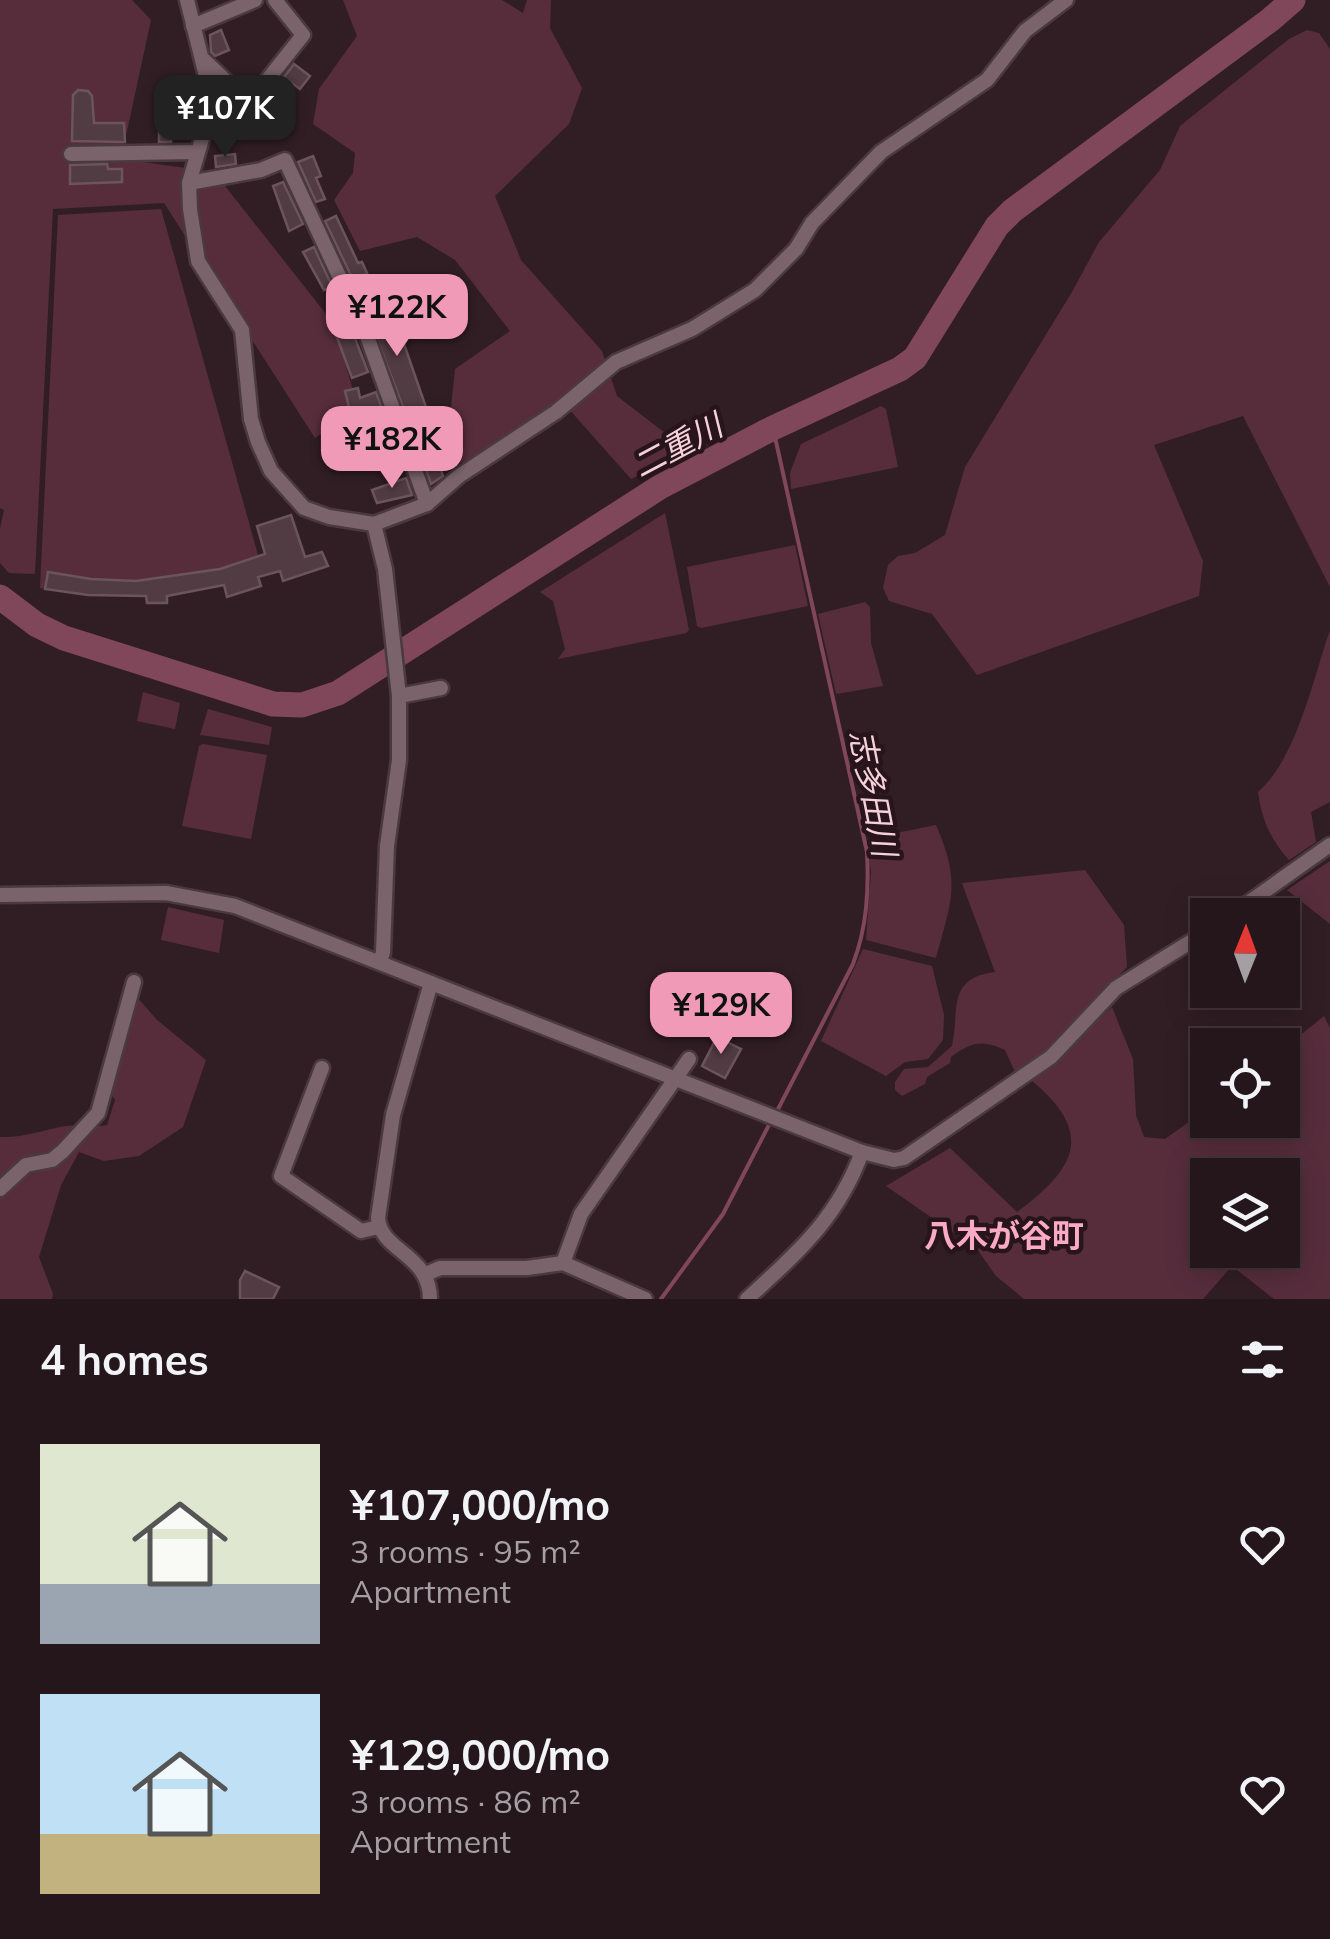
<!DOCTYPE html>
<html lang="en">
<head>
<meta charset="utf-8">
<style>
	:root { --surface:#25161b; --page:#2d1f24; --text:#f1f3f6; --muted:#a39fa3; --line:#42353a; --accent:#f09ab7 }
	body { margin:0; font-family:Mulish,"Noto Sans JP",sans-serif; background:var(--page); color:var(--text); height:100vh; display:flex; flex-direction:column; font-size:38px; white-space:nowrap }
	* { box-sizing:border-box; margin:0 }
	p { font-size:32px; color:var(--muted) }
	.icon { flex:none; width:55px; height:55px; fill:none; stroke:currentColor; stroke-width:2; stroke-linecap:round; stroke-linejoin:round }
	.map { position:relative; height:1299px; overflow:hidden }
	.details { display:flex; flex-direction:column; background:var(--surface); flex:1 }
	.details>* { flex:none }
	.needle { width:65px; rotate:1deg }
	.tools { position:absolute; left:1190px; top:898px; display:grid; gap:20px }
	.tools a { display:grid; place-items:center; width:110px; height:110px; border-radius:0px; background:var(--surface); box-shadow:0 5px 25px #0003,0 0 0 2px var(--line); font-size:50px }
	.price { position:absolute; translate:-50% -85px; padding:0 22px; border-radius:20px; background:var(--accent); color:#111; font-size:32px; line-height:65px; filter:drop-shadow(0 2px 5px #0008) }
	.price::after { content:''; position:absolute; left:50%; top:60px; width:30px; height:22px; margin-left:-15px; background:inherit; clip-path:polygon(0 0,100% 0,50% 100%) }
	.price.current { background:#222; color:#fff }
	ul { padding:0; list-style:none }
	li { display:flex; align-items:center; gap:30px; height:250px; padding:0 40px }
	li span { display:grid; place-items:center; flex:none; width:280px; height:200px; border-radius:0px; color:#555 }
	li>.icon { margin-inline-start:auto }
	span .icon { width:120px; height:120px; fill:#fffc; stroke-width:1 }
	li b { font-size:42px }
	h2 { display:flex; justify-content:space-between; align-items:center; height:120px; padding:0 40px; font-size:42px }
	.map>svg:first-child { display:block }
	.green { fill:#572d3c; fill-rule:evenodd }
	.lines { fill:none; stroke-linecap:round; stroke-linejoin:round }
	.stream { stroke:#80475b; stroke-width:4 }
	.river { stroke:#80475b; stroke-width:25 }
	.building { fill:#523c43; stroke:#6b545b; stroke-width:2.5 }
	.minor-casing { stroke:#4a3a3f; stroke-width:19 }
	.minor { stroke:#7a636a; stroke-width:14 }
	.labels { text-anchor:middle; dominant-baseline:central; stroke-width:9; stroke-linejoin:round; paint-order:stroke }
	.water-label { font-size:32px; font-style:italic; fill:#f6d1dc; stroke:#27151b }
	.neighbourhood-label { font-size:32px; font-weight:bold; fill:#fbaac5; stroke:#27151b }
</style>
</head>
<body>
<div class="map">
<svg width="1330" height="1299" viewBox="0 0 1330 1299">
	<rect width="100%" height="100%" fill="#311e24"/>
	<!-- green -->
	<g class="green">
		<path d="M0,0H132L151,20L121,159L214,172L334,324L358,408L315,438L164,203L53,209L35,574L9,573L0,563V529L4,510L0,508Z"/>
		<path d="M343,0H502L523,13L527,0H551L550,28L582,88L569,124L495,196L521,260L602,351L617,396L669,436L666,462L631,479L560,399L461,464L449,427L455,369L510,331L455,260L417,237L360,251L334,200L353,173L355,153L313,124L319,89L357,36Z"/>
		<path d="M1307,30L1319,33L1330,49V587L1243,416L1154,445L1203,561L1199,596L977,675L932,614L889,601L883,588L888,565L898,556L915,553L945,535L965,467L1072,292L1099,242L1160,170L1180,126L1289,39Z"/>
		<path d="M161,209L260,562L254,565L261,586L227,597L224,585L168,596L167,603H147L145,596L88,595L40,588L58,215Z"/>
		<path d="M881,406L886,409L898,467L791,489L790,473L801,444Z"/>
		<path d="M665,513L689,630L686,633L558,659L565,649L553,601L540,592Z"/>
		<path d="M795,545L808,606L701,628L697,626L687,567Z"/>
		<path d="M865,602L870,607L871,643L883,686L836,694L818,614Z"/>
		<path d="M1330,630V802L1311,812L1316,842L1289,860C1270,839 1262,820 1258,792C1297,758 1313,679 1330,630Z"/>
		<path d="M143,692L180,703L175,729L137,721Z"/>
		<path d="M208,709L272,727L269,745L200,735Z"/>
		<path d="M203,744L267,755L251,839L182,826L199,746Z"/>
		<path d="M936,825C961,883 952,899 936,958L866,940L871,872L867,839Z"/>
		<path d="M1330,861V924L1287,890Z"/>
		<path d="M1085,870L1124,925L1127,967L1039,1056L1015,1072L1005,1050C983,1039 970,1042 951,1057L950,1063L927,1077L925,1084L902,1096L895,1090V1082L904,1069L928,1067L952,1046C960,1010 946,978 995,972L962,883Z"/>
		<path d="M168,907L224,920L219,953L161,940Z"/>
		<path d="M863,949L932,966L944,1015L943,1040L928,1059L905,1062L886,1076L821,1041Z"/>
		<path d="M136,996L157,1020L206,1060L183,1127L139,1156L104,1161L79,1152L61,1185L39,1257L53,1294L52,1299H0V1137C23,1138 43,1130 66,1126C80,1124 92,1128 107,1125L115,1100L109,1090Z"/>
		<path d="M1112,1007L1133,1059L1136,1115L1144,1137L1165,1139L1207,1109L1208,1120H1282L1283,1049L1324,1016L1330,1028V1299H1274L1232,1266L1203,1299H1024L996,1276L977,1249L886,1186L950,1148L1017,1212C1075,1169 1096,1134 1032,1081ZM1208,1175H1282V1250H1208Z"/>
	</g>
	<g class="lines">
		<!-- stream -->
		<g class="stream">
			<path d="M773,428L867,852C869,890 867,927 853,964L776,1113"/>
			<path d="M661,1299L723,1214L771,1121"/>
		</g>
		<!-- river -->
		<path class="river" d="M0,597L37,625L64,638L273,704L302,705L338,693L660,487L773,428L900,369L915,358L997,226L1012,211L1270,20L1293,0"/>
	</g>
	<!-- building -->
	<g class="building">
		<path d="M221,30L229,50L215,56L211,52L210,35Z"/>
		<path d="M294,64L310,76L300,89L284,77Z"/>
		<path d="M78,90L88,91L92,96L94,123H124L125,142L72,141L73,95Z"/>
		<path d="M269,95L284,108L273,122L258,109Z"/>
		<circle cx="228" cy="107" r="8"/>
		<path d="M223,119L234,131L222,143L214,134Z"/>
		<rect x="159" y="121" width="12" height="21"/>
		<path d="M235,154L236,164L216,167L215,156Z"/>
		<path d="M313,156L321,176L316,178L325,199L316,202L298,162Z"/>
		<path d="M107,164L108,169H122V182L70,184V165Z"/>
		<path d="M283,182L303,224L289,231L273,186Z"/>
		<path d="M336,216L358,263L362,262L367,273L353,280L325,221Z"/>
		<path d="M314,247L332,286L324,290L303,252Z"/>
		<path d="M377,295L382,305L387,303L394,315L429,416L409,423L363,302Z"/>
		<path d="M350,325L368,372L352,378L335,332Z"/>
		<path d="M358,388L360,398L376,392L393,439L367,455L359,431L350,432L349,416H351L345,391Z"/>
		<path d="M434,435L443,462L439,464L443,476L431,484L416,442Z"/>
		<path d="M406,478L412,495L377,503L372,490Z"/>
		<path d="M291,515L305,557L322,552L328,566L283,581L280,571L258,577L261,586L227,597L224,585L167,596V603H147L146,596L88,595L45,589L48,572L91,579L136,581L220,569L265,554L257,526Z"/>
		<path d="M717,1037L741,1049L725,1078L702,1066Z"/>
		<path d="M245,1271L279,1287L273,1299H240V1280Z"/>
	</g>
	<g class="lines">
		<defs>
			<g id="minor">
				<path d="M187,0L211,96V108L189,183L190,209L198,261L242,330L251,419L258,442L271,471L304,508L329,517L374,524L427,504L459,476L556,412L616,362L692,329L755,290L796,249L812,223L881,152L987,80L1025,31L1066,0"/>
				<path d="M193,26L255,0"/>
				<path d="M204,60L249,103L303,35L275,0"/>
				<path d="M71,154L196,152"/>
				<path d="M189,183L261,170L285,160L367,336L427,504"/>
				<path d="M374,524L385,569L399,696V760L387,846L383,952L380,962"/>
				<path d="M399,696L441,688"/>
				<path d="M0,895L166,893L235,906L862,1152C838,1218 797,1253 747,1299"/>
				<path d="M1231,915L1330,845"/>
				<path d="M322,1068L281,1176L361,1231L379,1227"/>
				<path d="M862,1152L894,1160L904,1158L1051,1057L1116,988L1208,931"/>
				<path d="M0,1189L26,1165L52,1160L63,1151L98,1113L134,982"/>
				<path d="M563,1263L581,1214L689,1059"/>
				<path d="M426,1274L440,1268H527L563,1263L645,1299"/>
				<path d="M430,1299C430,1254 381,1252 378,1218L393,1115L431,983"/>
			</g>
		</defs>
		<!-- minor casing -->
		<use href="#minor" class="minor-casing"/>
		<!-- minor -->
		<use href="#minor" class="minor"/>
	</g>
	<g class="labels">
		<!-- water labels -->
		<g class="water-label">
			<text transform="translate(677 445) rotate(-28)">二重川</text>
			<text transform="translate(874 793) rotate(79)">志多田川</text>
		</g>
		<!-- neighbourhood labels -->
		<g class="neighbourhood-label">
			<text x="1004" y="1235">八木が谷町</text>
		</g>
	</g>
</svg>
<div class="tools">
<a><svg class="needle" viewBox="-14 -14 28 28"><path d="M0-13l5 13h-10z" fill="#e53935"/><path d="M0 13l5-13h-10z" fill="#a39fa3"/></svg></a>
<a><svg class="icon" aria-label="locate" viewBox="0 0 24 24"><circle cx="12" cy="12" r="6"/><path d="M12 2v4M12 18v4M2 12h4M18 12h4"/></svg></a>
<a><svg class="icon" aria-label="layers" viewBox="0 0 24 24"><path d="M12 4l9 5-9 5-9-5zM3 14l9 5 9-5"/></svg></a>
</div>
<b class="price current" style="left:225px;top:160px">¥107K</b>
<b class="price" style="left:397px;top:359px">¥122K</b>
<b class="price" style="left:392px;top:491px">¥182K</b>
<b class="price" style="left:721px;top:1057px">¥129K</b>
</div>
<section class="details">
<h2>4 homes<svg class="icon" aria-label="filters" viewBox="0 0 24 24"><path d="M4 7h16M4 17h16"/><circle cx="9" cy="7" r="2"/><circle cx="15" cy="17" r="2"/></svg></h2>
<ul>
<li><span style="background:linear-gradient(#dfe7d0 70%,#9aa5b1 0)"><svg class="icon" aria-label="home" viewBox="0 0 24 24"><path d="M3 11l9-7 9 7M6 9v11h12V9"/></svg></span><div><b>¥107,000/mo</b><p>3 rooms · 95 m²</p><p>Apartment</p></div><svg class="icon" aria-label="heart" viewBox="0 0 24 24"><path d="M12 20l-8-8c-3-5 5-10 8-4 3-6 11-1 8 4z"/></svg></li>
<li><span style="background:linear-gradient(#bfe0f5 70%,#c2b280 0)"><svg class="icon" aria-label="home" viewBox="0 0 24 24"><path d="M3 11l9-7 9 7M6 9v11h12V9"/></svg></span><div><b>¥129,000/mo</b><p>3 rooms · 86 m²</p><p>Apartment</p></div><svg class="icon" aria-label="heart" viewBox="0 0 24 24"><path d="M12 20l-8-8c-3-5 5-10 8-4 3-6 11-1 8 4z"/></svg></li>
</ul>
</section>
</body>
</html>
